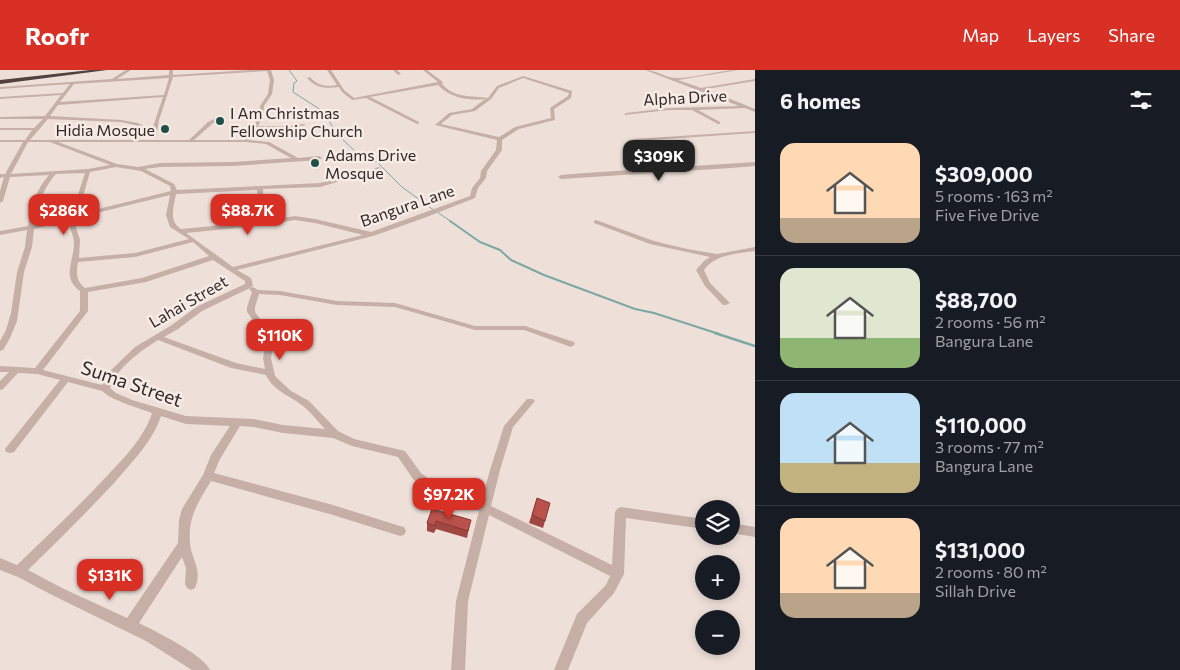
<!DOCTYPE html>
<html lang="en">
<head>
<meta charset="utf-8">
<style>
	:root { --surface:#171b24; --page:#20242c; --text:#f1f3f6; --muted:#9ea1a6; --line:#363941; --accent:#d93025 }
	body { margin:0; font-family:Commissioner,sans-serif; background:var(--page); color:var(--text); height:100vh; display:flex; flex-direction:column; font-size:19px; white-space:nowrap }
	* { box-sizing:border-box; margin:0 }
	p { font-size:16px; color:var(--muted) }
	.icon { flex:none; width:28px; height:28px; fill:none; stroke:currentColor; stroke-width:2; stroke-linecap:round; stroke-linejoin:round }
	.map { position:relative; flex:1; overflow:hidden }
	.side { display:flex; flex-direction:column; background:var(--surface); width:425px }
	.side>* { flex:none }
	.fabs { position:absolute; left:695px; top:430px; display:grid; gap:10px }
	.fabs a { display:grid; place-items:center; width:45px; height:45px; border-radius:50%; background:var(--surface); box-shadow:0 2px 8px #0003; font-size:25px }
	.price { position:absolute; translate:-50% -42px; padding:0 11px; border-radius:10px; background:var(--accent); color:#fff; font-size:16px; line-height:32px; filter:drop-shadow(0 1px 2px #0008) }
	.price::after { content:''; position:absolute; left:50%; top:30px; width:15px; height:11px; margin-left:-8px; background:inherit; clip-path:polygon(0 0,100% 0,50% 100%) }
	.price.on { background:#222; color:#fff }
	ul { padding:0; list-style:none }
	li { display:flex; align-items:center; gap:15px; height:125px; padding:0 25px }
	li+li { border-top:1px solid var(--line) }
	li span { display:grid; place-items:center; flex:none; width:140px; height:100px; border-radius:15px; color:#555 }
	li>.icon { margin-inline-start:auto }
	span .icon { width:60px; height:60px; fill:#fffc; stroke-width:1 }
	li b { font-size:21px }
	h2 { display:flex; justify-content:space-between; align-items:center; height:60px; padding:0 25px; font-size:21px }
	header { display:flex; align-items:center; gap:30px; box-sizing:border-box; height:70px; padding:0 25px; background:var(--accent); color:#fff }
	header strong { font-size:24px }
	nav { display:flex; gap:28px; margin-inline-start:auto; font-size:18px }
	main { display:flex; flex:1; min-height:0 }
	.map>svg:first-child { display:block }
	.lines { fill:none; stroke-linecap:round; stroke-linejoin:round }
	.stream-far2 { stroke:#7ba9a2; stroke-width:1 }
	.stream-far1 { stroke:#7ba9a2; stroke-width:2 }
	.stream { stroke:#7ba9a2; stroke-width:2.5 }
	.minor { fill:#c5afa7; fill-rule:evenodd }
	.highway { fill:#52413e; fill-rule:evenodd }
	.wall { fill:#a14640 }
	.building { fill:#bb514b; stroke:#833934 }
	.poi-dot { fill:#20504a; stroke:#f7ebe5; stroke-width:2 }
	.labels { text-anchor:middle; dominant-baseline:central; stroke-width:5; stroke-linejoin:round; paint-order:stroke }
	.far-street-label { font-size:16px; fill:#322827; stroke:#f7ebe5 }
	.far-poi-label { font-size:16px; fill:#322827; stroke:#f7ebe5; text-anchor:start }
	.street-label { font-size:19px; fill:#322827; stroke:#f7ebe5 }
</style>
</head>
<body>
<header>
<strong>Roofr</strong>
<nav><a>Map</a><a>Layers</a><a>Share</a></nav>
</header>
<main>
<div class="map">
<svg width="755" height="600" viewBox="0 0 755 600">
	<rect width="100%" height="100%" fill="#eee0d9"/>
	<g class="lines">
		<!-- stream-far2 -->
		<g class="stream-far2">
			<path d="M289,0L297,11L294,13L293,22L324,42L336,63L361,87L377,92L402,117L435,141"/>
			<path d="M437,142L452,152"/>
		</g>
		<!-- stream-far1 -->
		<path class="stream-far1" d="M450,151L480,172L500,180L511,190L544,205L635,239L654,243L719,264"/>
		<!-- stream -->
		<path class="stream" d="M715,263L755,276"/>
		<!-- minor -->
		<g class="minor">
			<path d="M126,0H131L117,9L169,5V0H173V5L250,0H271L274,10L272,24L264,36L263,47L258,56H291L304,54L306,55L291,58H256L249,70L269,72L298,88L319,86L322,88L319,90L233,96L160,97L145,99L174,114L177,120L320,113L379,97L382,99L320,117L263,119C265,136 253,148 238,153L236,152V150C249,143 259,135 257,120L176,124C174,136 168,151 181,159L257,152L295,146L315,149L371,162L470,126L472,118L480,108L481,101L496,80L497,70L435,55L449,43L472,39L485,29C469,31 450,28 438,15L370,27L419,52V53L417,54L366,28L352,30L342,22L339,17C325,19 316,18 307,8L310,7C318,16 326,17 337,15L327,0H331L344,20L354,28L438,12L423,0H427L443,12L442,14C455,29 471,25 488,28L497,16L523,6L572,21L571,28L554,39L555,50L519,59L502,70V80L487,101L486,108L478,118L475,128L424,148L373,166L237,200L251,208L253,215L252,217L202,241L178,259L164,267L236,293L265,299L263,288L265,277L255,253L247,242V237L252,222L249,219L253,217L258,220L280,221L337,231L395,233L475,256H525L574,272L575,274L571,277L524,260H475L395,237L337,235L280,225L259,224L255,237V242L263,253L273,277L271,288L275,306L291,321L309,331L338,361L354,369L405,381L421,403L441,418L481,433L490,400L504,356L527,329H533L535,331L513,357L500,400L491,436L612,495L615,442L617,439L621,437L704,449V459L626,448L624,504L614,523L587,553L568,600H554L577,544L606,515L610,506L489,445L468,531L465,600H451L456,531L479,441L433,424L413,409L398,387L352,376L333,368L283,363L254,357L240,356L220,389L214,403L333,435L400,456L404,457L406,461L404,465L400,466L333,445L211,411C198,433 188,446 190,473C191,489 203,500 195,518L191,520L187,518L185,514L186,498L182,487L139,553C155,561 204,585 210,600H192L146,571L54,526L18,507L0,500V488L17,495C47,466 77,438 105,408C123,389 144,368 152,343L126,334L110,327L102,321L68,312L14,382L10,383L6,382L5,379L60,310L37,304L18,303L3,319L0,320V311L9,302H0V296L35,298L80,241V221C61,207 74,192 74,173C74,165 69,158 68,150L34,159L32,177L24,202L17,251L10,268L3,280L0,281V271L6,260L11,243L17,202L25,177L27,160L0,165V161L28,156C31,138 36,119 49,105L10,107L3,131L0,133V121L4,107L0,108V104H5L23,72H0V70H25L32,60H0V58H34L43,49H0V47L45,46L61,25L0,29V27L63,23L70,14L0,19V17L112,9ZM267,1L270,10L268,24L260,36L259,47L244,70H194L212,54L222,48L220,46L208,52L189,70H30L48,49L121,52L135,55L152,64V68H156L159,50L173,7ZM169,8L164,25L60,32L74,14ZM523,8L569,23L568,26L550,38L551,48L515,57L499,67L441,54L452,45L475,41L491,29L499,18ZM163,27L152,60L138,53L121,50L50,46L58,35ZM28,72H50L110,95L88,99L11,104ZM58,72H246L266,74L291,88L233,92L160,93L138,97L117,94ZM116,97L141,101L170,116L171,121L78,144L90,102ZM85,103L71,146L35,155C38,136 42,119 56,104ZM170,125L166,145L170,157L189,169L135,183L79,188L80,170L74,151L76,148ZM295,150L315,153L363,165L233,197L186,163L257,156ZM193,172L209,186L142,208L85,218C76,211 76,203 78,192L135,187ZM213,190L245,211V214L196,237L172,255L135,277L107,304L102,315L43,300L88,241V222L146,212ZM158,270L231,298L266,305C273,321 291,326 303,336C311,342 318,352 325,359L283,355L254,349L186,346L132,330L116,323L110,318C118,297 139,282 158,270ZM161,346L186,354L230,356L211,385L203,405L182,439L179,450L178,473L127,548L62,518L28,500C58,471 87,442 115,412C132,392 153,371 161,346Z"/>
			<path d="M393,0H397L401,4L398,5Z"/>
			<path d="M645,0C656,0 666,8 676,8C697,8 718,0 739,0L678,10L701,18L755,9V11L706,19L755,39V42L745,38L698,40L720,52V54H718L692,40H669L624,45L626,43L669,38L739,36Z"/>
			<path d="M755,61V63L635,71L633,70L635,69Z"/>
			<path d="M755,92V96L731,98L561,109L558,107L561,105L585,103Z"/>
			<path d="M596,150L654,171L687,179L717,184L755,177V181C737,184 715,184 704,200L710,213L730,233L726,235H723L705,216L696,200L704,191L710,187L650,174L594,153V151Z"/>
			<path d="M731,453L755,457V467L731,463Z"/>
		</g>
		<!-- highway -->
		<path class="highway" d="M90,0H107L0,14V10Z"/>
	</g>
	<!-- wall -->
	<g class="wall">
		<path d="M537,428L545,451L543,458L529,453Z"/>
		<path d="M432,439L469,458L467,468L436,459L434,463L427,461V453Z"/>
	</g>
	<!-- building -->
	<g class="building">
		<path d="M537,428L550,433L545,451L532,445Z"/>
		<path d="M432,439L471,450L468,461L436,451L435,456L427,453Z"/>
	</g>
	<!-- markers -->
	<g class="poi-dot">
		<circle cx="220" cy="51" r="5"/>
		<circle cx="165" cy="59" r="5"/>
		<circle cx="315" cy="93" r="5"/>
	</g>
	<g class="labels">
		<!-- far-street labels -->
		<g class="far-street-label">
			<text transform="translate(685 27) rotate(-3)">Alpha Drive</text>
			<text transform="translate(407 135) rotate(-19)">Bangura Lane</text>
			<text transform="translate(188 231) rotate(-30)">Lahai Street</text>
		</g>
		<!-- far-poi labels -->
		<g class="far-poi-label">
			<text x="230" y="42">I Am Christmas<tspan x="230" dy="18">Fellowship Church</tspan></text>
			<text x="155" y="59" text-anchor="end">Hidia Mosque</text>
			<text x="325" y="84">Adams Drive<tspan x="325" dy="18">Mosque</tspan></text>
		</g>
		<!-- street labels -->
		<g class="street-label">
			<text transform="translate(132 313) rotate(19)">Suma Street</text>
		</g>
	</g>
</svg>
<div class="fabs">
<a><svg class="icon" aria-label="layers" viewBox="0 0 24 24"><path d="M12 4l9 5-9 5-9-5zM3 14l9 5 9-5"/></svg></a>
<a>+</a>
<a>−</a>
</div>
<b class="price on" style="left:659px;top:112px">$309K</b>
<b class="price" style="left:64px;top:166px">$286K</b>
<b class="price" style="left:248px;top:166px">$88.7K</b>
<b class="price" style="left:280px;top:291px">$110K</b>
<b class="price" style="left:449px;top:450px">$97.2K</b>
<b class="price" style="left:110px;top:531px">$131K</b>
</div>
<section class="side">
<h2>6 homes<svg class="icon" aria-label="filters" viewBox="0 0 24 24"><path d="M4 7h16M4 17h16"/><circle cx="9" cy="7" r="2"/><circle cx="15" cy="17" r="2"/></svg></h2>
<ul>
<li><span style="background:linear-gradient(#ffd9b3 75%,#b9a48a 0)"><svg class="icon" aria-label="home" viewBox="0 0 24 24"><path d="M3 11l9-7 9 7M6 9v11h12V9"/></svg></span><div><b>$309,000</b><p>5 rooms · 163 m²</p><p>Five Five Drive</p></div></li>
<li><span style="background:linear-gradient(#dfe7d0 70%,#8fb573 0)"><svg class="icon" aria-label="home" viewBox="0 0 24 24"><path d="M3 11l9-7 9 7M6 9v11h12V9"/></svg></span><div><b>$88,700</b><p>2 rooms · 56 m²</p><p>Bangura Lane</p></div></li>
<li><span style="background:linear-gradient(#bfe0f5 70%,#c2b280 0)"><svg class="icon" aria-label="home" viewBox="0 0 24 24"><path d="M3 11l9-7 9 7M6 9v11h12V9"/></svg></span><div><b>$110,000</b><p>3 rooms · 77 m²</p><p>Bangura Lane</p></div></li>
<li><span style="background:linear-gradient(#ffd9b3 75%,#b9a48a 0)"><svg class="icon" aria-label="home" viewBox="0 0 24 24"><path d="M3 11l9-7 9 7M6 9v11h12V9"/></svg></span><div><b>$131,000</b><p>2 rooms · 80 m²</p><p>Sillah Drive</p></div></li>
</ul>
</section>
</main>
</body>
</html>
